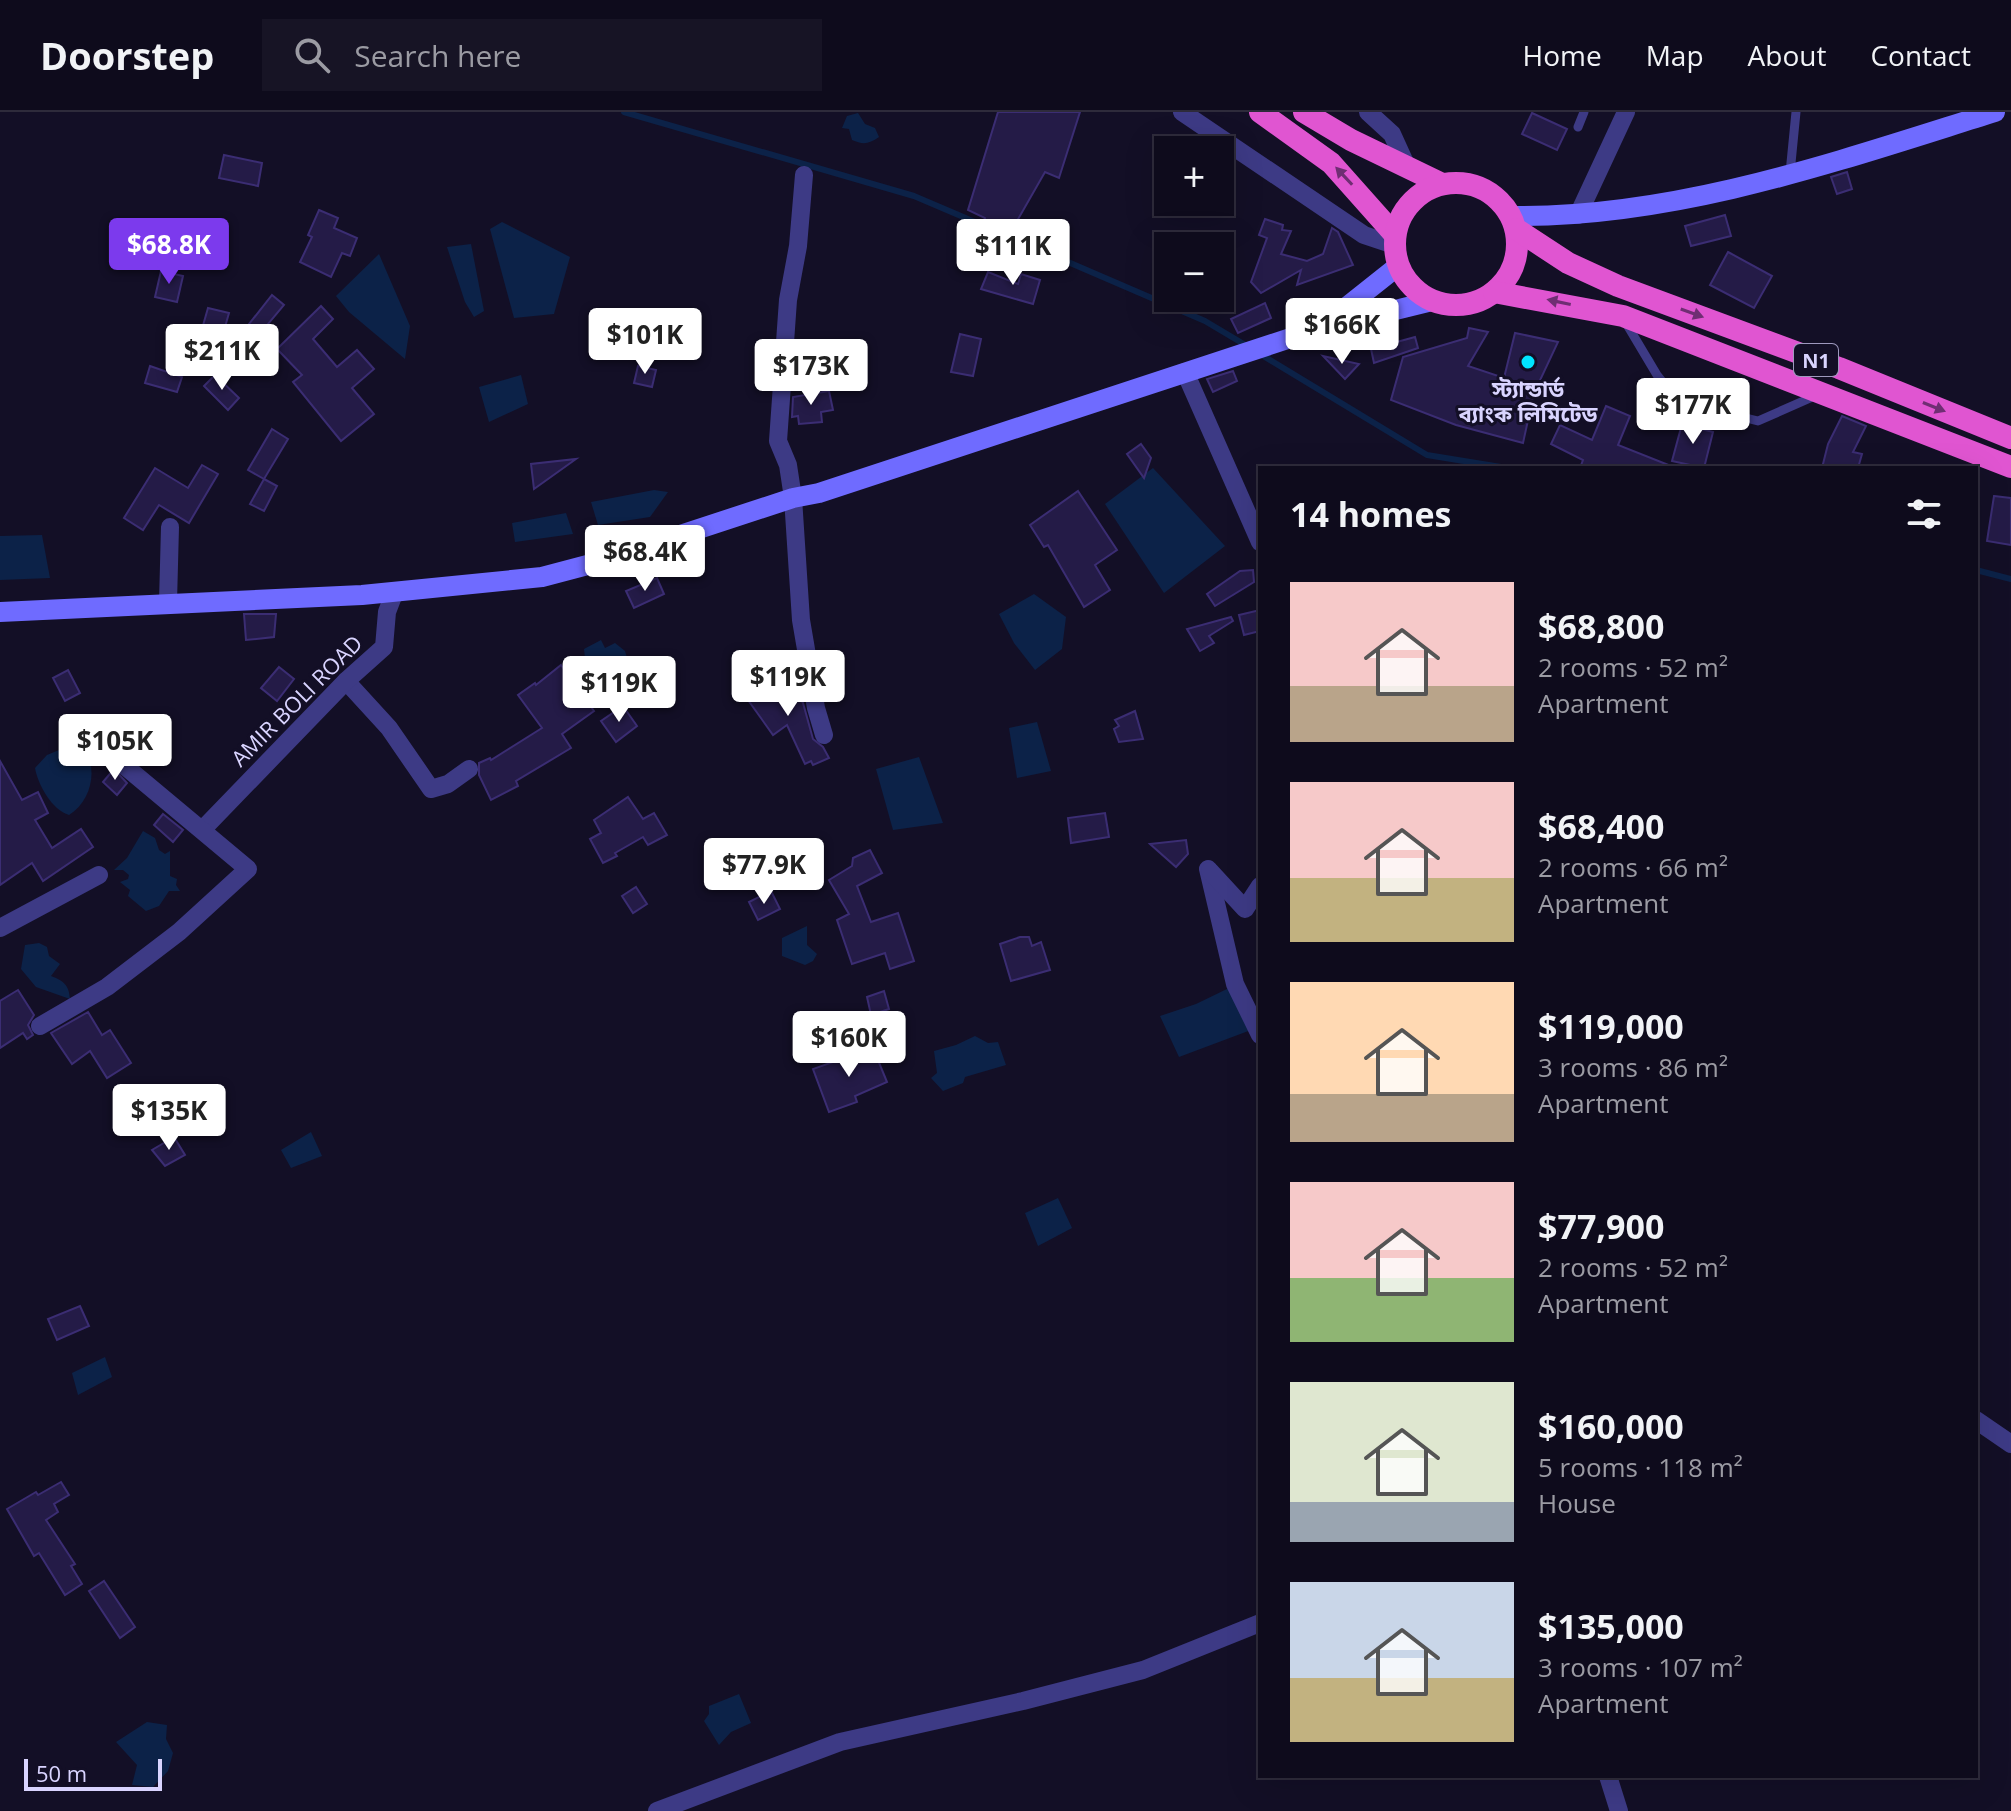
<!DOCTYPE html>
<html lang="en">
<head>
<meta charset="utf-8">
<style>
	:root { --surface:#0e0b1c; --page:#171425; --text:#f1f3f6; --muted:#9b9ba3; --line:#2e2b3b; --accent:#7c3aed }
	body { margin:0; font-family:"Open Sans","Noto Sans Bengali",sans-serif; background:var(--page); color:var(--text); height:100vh; display:flex; flex-direction:column; font-size:30px; white-space:nowrap }
	* { box-sizing:border-box; margin:0 }
	p { font-size:26px; color:var(--muted) }
	.icon { flex:none; width:44px; height:44px; fill:none; stroke:currentColor; stroke-width:2; stroke-linecap:round; stroke-linejoin:round }
	.map { position:relative; flex:1; overflow:hidden }
	.details { position:absolute; left:1258px; top:354px; width:720px; height:1312px; display:flex; flex-direction:column; background:var(--surface); border-radius:0px; box-shadow:0 8px 32px #0002,0 0 0 2px var(--line) }
	.details>* { flex:none }
	.controls { position:absolute; left:1154px; top:24px; display:grid; gap:16px }
	.controls a { display:grid; place-items:center; width:80px; height:80px; border-radius:0px; background:var(--surface); box-shadow:0 8px 32px #0002,0 0 0 2px var(--line); font-size:40px }
	.scale { position:absolute; left:24px; bottom:20px; width:138px; box-sizing:border-box; padding-left:8px; border:4px solid #d9d4ff; border-top:0; font-size:22px; line-height:28px; white-space:nowrap; color:#d9d4ff; -webkit-text-stroke:6px #130f26; paint-order:stroke }
	.price { position:absolute; translate:-50% -68px; padding:0 18px; border-radius:8px; background:#fff; color:#222; font-size:26px; line-height:52px; filter:drop-shadow(0 2px 4px #0008) }
	.price::after { content:''; position:absolute; left:50%; top:48px; width:24px; height:18px; margin-left:-12px; background:inherit; clip-path:polygon(0 0,100% 0,50% 100%) }
	.price.active { background:var(--accent); color:#fff }
	ul { padding:0; list-style:none }
	li { display:flex; align-items:center; gap:24px; height:200px; padding:0 32px }
	li span { display:grid; place-items:center; flex:none; width:224px; height:160px; border-radius:0px; color:#555 }
	li>.icon { margin-inline-start:auto }
	span .icon { width:96px; height:96px; fill:#fffc; stroke-width:1 }
	li b { font-size:34px }
	h2 { display:flex; justify-content:space-between; align-items:center; height:96px; padding:0 32px; font-size:34px }
	header { display:flex; align-items:center; gap:48px; box-sizing:border-box; height:112px; padding:0 40px; background:var(--surface); border-bottom:2px solid var(--line) }
	header strong { font-size:38px }
	nav { display:flex; gap:44px; margin-inline-start:auto; font-size:28px }
	.search { width:560px; height:72px; background:var(--page); display:flex; align-items:center; gap:20px; box-sizing:border-box; padding:0 28px; border-radius:0px; color:var(--muted); font-size:30px }
	.map>svg:first-child { display:block }
	.water { fill:#0c2248 }
	.lines { fill:none; stroke-linecap:round; stroke-linejoin:round }
	.stream { stroke:#0c2248; stroke-width:6 }
	.building { fill:#241b47; stroke:#3b2d73; stroke-width:2 }
	.service { stroke:#3d3a85; stroke-width:9 }
	.minor { stroke:#3d3a85; stroke-width:18 }
	.secondary { stroke:#6f6bff; stroke-width:20 }
	.trunk { stroke:#e055d1; stroke-width:22 }
	.oneway { fill:#6f2e73 }
	.poi-dot { fill:#00e5ff; stroke:#130f26; stroke-width:3 }
	.labels { text-anchor:middle; dominant-baseline:central; stroke-width:6; stroke-linejoin:round; paint-order:stroke }
	.shield { fill:#130f26; stroke:#9e99be; stroke-width:2 }
	.shield-label { font-size:20px; font-weight:bold; fill:#d9d4ff }
	.poi-label { font-size:22px; font-weight:bold; fill:#d9d4ff; stroke:#130f26 }
	.street-label { font-size:22px; fill:#d9d4ff; stroke:#130f26 }
</style>
</head>
<body>
<header>
<strong>Doorstep</strong>
<div class="search"><svg class="icon" aria-label="search" viewBox="0 0 24 24"><circle cx="10" cy="10" r="6"/><path d="M15 15l6 6"/></svg>Search here</div>
<nav><a>Home</a><a>Map</a><a>About</a><a>Contact</a></nav>
</header>
<div class="map">
<svg width="2011" height="1699" viewBox="0 0 2011 1699">
	<rect width="100%" height="100%" fill="#130f26"/>
	<!-- water -->
	<g class="water">
		<path d="M858,1L865,12L875,16L879,25C869,32 863,33 852,28L849,17L842,16L847,4Z"/>
		<path d="M502,110L570,145L554,202L514,206L490,117Z"/>
		<path d="M471,132L484,199L474,205L465,190L447,135Z"/>
		<path d="M379,142L410,214L405,247L349,200L336,184Z"/>
		<path d="M521,263L528,292L489,310L479,275Z"/>
		<path d="M1153,356L1225,434L1164,481L1105,392Z"/>
		<path d="M654,378L668,380L650,405L598,413L591,390Z"/>
		<path d="M566,401L573,422L515,430L512,411Z"/>
		<path d="M42,423L50,466L0,468V424Z"/>
		<path d="M1034,482L1066,505L1062,537L1035,558L1014,531L999,502Z"/>
		<path d="M601,528L605,536L615,531L625,539L631,559L619,556L611,561L601,558L587,564L584,537Z"/>
		<path d="M1037,610L1051,659L1017,666L1009,616Z"/>
		<path d="M71,633L85,637C98,659 91,689 69,703C52,698 38,673 35,656L47,643Z"/>
		<path d="M919,645L943,711L893,718L876,657Z"/>
		<path d="M143,719L155,726L159,738L165,742L170,739V764L177,767L176,773L180,779H169L159,794L146,799L128,784L130,778L120,770L128,767L129,763L123,758H114L127,746Z"/>
		<path d="M807,814V833L817,842L813,849L805,853L782,844V826Z"/>
		<path d="M39,831L47,835L49,844L60,852L51,864C64,869 69,873 70,887L36,875L21,857L25,833Z"/>
		<path d="M1229,876L1251,918L1179,945L1160,904L1196,892Z"/>
		<path d="M839,901L849,902L853,925L849,929H841L836,942L826,933L818,906L834,908Z"/>
		<path d="M975,924L988,931L998,930L1006,953L965,965L963,971L943,979L931,966L937,961L934,939L956,933Z"/>
		<path d="M311,1020L322,1044L291,1056L281,1038Z"/>
		<path d="M1058,1086L1072,1116L1038,1134L1025,1101Z"/>
		<path d="M105,1245L112,1265L78,1283L72,1261Z"/>
		<path d="M739,1582L751,1611L731,1620L719,1633L704,1609L709,1602V1594Z"/>
		<path d="M147,1610L167,1613L166,1627L173,1641L168,1659L153,1675L132,1673L137,1653L116,1630Z"/>
	</g>
	<g class="lines">
		<!-- stream -->
		<g class="stream">
			<path d="M624,0L914,84L989,116"/>
			<path d="M1003,122L1205,209L1247,234"/>
			<path d="M1260,242L1427,343L1507,356"/>
			<path d="M1976,458L2011,467"/>
		</g>
	</g>
	<!-- building -->
	<g class="building">
		<path d="M998,0H1080L1059,66L1045,60L1001,137L989,134L992,124L982,117L985,106L968,98Z"/>
		<path d="M1532,1L1567,17L1557,38L1522,22Z"/>
		<path d="M224,43L262,51L258,74L219,66Z"/>
		<path d="M1847,60L1852,77L1837,82L1831,65Z"/>
		<path d="M319,98L338,106L334,116L357,126L350,144L342,141L331,165L300,150L312,125L308,123Z"/>
		<path d="M1725,103L1731,124L1691,134L1685,114Z"/>
		<path d="M1265,107L1283,113L1282,118L1291,119L1281,142L1307,149L1323,142L1332,116L1338,120L1353,153L1297,173L1301,158L1261,181L1251,170L1267,126L1259,123Z"/>
		<path d="M1728,140L1772,164L1754,196L1710,173Z"/>
		<path d="M161,159L183,164L177,190L155,185Z"/>
		<path d="M988,160L1018,172L1021,162L1040,168L1033,192L981,177Z"/>
		<path d="M272,183L284,193L253,230L238,226Z"/>
		<path d="M1265,191L1271,206L1238,221L1231,207Z"/>
		<path d="M321,194L333,207L313,227L337,255L357,238L374,257L352,276L374,302L341,329L293,270L302,263L277,237Z"/>
		<path d="M208,196L229,201L223,222L202,217Z"/>
		<path d="M1469,216L1488,220L1468,254L1504,266L1515,221L1558,230L1534,281L1523,331L1456,313L1391,288L1403,245L1467,226Z"/>
		<path d="M960,222L981,227L973,264L951,260Z"/>
		<path d="M1415,225L1418,236L1374,251L1371,237Z"/>
		<path d="M1323,244L1359,252L1345,267Z"/>
		<path d="M150,254L182,265L177,280L145,271Z"/>
		<path d="M638,254L656,258L652,275L634,271Z"/>
		<path d="M1233,259L1237,269L1213,280L1207,267Z"/>
		<path d="M215,263L239,286L228,298L204,274Z"/>
		<path d="M829,279L833,298L821,300L822,310L799,312L798,304L792,305L793,285Z"/>
		<path d="M1606,294L1630,304L1618,333L1676,356H1580L1583,348L1551,332L1560,313L1592,328Z"/>
		<path d="M1842,304L1866,314L1853,340L1862,342L1858,356H1822L1828,332Z"/>
		<path d="M1682,312L1713,320L1704,356L1672,349Z"/>
		<path d="M272,317L288,327L264,367L248,358Z"/>
		<path d="M1141,332L1151,346L1144,366L1127,342Z"/>
		<path d="M576,347L534,377L531,352Z"/>
		<path d="M202,353L218,362L189,411L159,393L143,418L124,406L155,356L188,376Z"/>
		<path d="M264,367L277,374L264,399L250,392Z"/>
		<path d="M1078,379L1117,438L1095,453L1110,478L1084,495L1048,433L1044,435L1030,413Z"/>
		<path d="M1994,384L2011,386V433L1987,429Z"/>
		<path d="M1253,458L1254,470L1215,494L1207,482L1240,459Z"/>
		<path d="M657,466L664,482L634,496L626,479Z"/>
		<path d="M1260,498V519L1244,523L1239,503Z"/>
		<path d="M244,502H276L274,525L246,528Z"/>
		<path d="M1231,505L1233,509L1209,524L1214,531L1200,539L1187,517Z"/>
		<path d="M561,553L594,599L562,622L571,636L516,669L518,674L491,688L479,663V651L490,646L491,648L542,616L518,583L535,571L536,573Z"/>
		<path d="M279,555L294,567L277,589L261,576Z"/>
		<path d="M68,558L80,581L65,589L53,566Z"/>
		<path d="M783,563L803,591L813,627L823,635L829,646L813,653L811,649L805,652L787,613L773,623L748,588Z"/>
		<path d="M623,594L637,614L616,630L601,609Z"/>
		<path d="M1135,599L1143,627L1119,630L1114,617L1119,614L1115,608Z"/>
		<path d="M0,649L22,688L38,680L48,701L35,708L52,736L81,717L93,735L43,769L32,751L0,773Z"/>
		<path d="M114,657L127,671L117,683L103,670Z"/>
		<path d="M628,685L643,707L654,701L667,723L648,733L643,725L615,741L617,744L603,751L590,727L601,721L594,708Z"/>
		<path d="M1105,701L1109,725L1071,731L1068,706Z"/>
		<path d="M163,702L183,718L173,730L154,713Z"/>
		<path d="M1186,728L1188,742L1176,755L1150,732Z"/>
		<path d="M870,738L882,761L857,774L871,810L898,801L914,849L890,857L885,841L852,852L837,808L849,802L829,768L852,754L853,746Z"/>
		<path d="M636,775L647,792L633,801L622,784Z"/>
		<path d="M771,779L780,797L758,808L749,790Z"/>
		<path d="M1020,825H1029L1032,834L1041,830L1050,858L1011,869L1000,832Z"/>
		<path d="M18,878L34,903L28,913L33,923L27,927L23,921L0,936V889Z"/>
		<path d="M884,879L889,897L871,903L867,885Z"/>
		<path d="M88,900L102,923L110,918L131,951L107,966L90,939L72,952L51,921Z"/>
		<path d="M873,936L887,970L855,984L857,990L829,1000L813,957L841,947L842,950Z"/>
		<path d="M174,1025L185,1043L165,1054L152,1038Z"/>
		<path d="M80,1194L89,1214L57,1228L48,1207Z"/>
		<path d="M61,1370L69,1383L54,1392L58,1400L46,1408L75,1452L71,1454L82,1472L65,1483L39,1441L34,1444L7,1397L36,1380L38,1383Z"/>
		<path d="M104,1469L135,1515L120,1526L89,1479Z"/>
	</g>
	<g class="lines">
		<!-- service -->
		<g class="service">
			<path d="M1578,15L1584,0"/>
			<path d="M1790,61L1796,0"/>
			<path d="M1626,211L1657,263L1678,289L1758,309L1817,283"/>
		</g>
		<!-- minor -->
		<g class="minor">
			<path d="M1182,0L1364,123L1394,133"/>
			<path d="M1368,0L1392,22L1407,55"/>
			<path d="M804,63L798,134L788,188L778,329L788,353L793,386L801,508L816,596L824,623"/>
			<path d="M1578,103L1626,0"/>
			<path d="M1185,260L1260,430"/>
			<path d="M168,490L170,415"/>
			<path d="M346,569L389,616L431,677L448,672L469,657"/>
			<path d="M203,717L346,569L384,535L387,500L395,479"/>
			<path d="M1208,757L1235,872L1260,923"/>
			<path d="M1210,759L1245,797L1260,774"/>
			<path d="M0,816L99,763"/>
			<path d="M40,914L107,875L179,820L248,757L126,655"/>
			<path d="M1976,1308L2011,1332"/>
			<path d="M1608,1664L1619,1699"/>
			<path d="M657,1699L840,1630L1023,1589L1143,1558L1260,1511"/>
		</g>
		<!-- secondary -->
		<g class="secondary">
			<path d="M1511,104C1677,106 1838,49 1995,0"/>
			<path d="M1325,212L1398,154"/>
			<path d="M0,500L362,483L542,465L595,451L793,386L819,381L1318,217L1432,189"/>
		</g>
		<!-- trunk -->
		<g class="trunk">
			<path d="M1260,0L1331,51L1395,123"/>
			<path d="M1304,0L1351,28L1442,72"/>
			<circle cx="1456" cy="132" r="61"/>
			<path d="M1516,117L1568,151L1618,174L1839,256L2011,326"/>
			<path d="M1494,180L1623,204L2011,355"/>
		</g>
	</g>
	<!-- one-way arrows -->
	<defs><path id="oneway-solid" d="M-6-.8H1V-3.2L6.5 0L1 3.2V.8H-6Z" transform="scale(2)"/></defs>
	<g class="oneway">
		<use href="#oneway-solid" transform="translate(1344 64) rotate(-133)"/>
		<use href="#oneway-solid" transform="translate(1559 190) rotate(-168)"/>
		<use href="#oneway-solid" transform="translate(1692 201) rotate(20)"/>
		<use href="#oneway-solid" transform="translate(1934 295) rotate(22)"/>
	</g>
	<!-- markers -->
	<circle class="poi-dot" cx="1528" cy="250" r="8"/>
	<g class="labels">
		<!-- shield labels -->
		<rect class="shield" x="1794" y="232" width="44" height="32" rx="6"/>
		<g class="shield-label">
			<text x="1816" y="248">N1</text>
		</g>
		<!-- poi labels -->
		<g class="poi-label">
			<text x="1528" y="276">স্ট্যান্ডার্ড<tspan x="1528" dy="25">ব্যাংক লিমিটেড</tspan></text>
		</g>
		<!-- street labels -->
		<g class="street-label">
			<text transform="translate(296 588) rotate(-45)">AMIR BOLI ROAD</text>
		</g>
	</g>
</svg>
<div class="controls">
<a>+</a>
<a>−</a>
</div>
<div class="scale">50 m</div>
<b class="price active" style="left:169px;top:174px">$68.8K</b>
<b class="price" style="left:1013px;top:175px">$111K</b>
<b class="price" style="left:1342px;top:254px">$166K</b>
<b class="price" style="left:645px;top:264px">$101K</b>
<b class="price" style="left:222px;top:280px">$211K</b>
<b class="price" style="left:811px;top:295px">$173K</b>
<b class="price" style="left:1693px;top:334px">$177K</b>
<b class="price" style="left:645px;top:481px">$68.4K</b>
<b class="price" style="left:788px;top:606px">$119K</b>
<b class="price" style="left:619px;top:612px">$119K</b>
<b class="price" style="left:115px;top:670px">$105K</b>
<b class="price" style="left:764px;top:794px">$77.9K</b>
<b class="price" style="left:849px;top:967px">$160K</b>
<b class="price" style="left:169px;top:1040px">$135K</b>
<section class="details">
<h2>14 homes<svg class="icon" aria-label="filters" viewBox="0 0 24 24"><path d="M4 7h16M4 17h16"/><circle cx="9" cy="7" r="2"/><circle cx="15" cy="17" r="2"/></svg></h2>
<ul>
<li><span style="background:linear-gradient(#f6c9c9 65%,#b9a48a 0)"><svg class="icon" aria-label="home" viewBox="0 0 24 24"><path d="M3 11l9-7 9 7M6 9v11h12V9"/></svg></span><div><b>$68,800</b><p>2 rooms · 52 m²</p><p>Apartment</p></div></li>
<li><span style="background:linear-gradient(#f6c9c9 60%,#c2b280 0)"><svg class="icon" aria-label="home" viewBox="0 0 24 24"><path d="M3 11l9-7 9 7M6 9v11h12V9"/></svg></span><div><b>$68,400</b><p>2 rooms · 66 m²</p><p>Apartment</p></div></li>
<li><span style="background:linear-gradient(#ffd9b3 70%,#b9a48a 0)"><svg class="icon" aria-label="home" viewBox="0 0 24 24"><path d="M3 11l9-7 9 7M6 9v11h12V9"/></svg></span><div><b>$119,000</b><p>3 rooms · 86 m²</p><p>Apartment</p></div></li>
<li><span style="background:linear-gradient(#f6c9c9 60%,#8fb573 0)"><svg class="icon" aria-label="home" viewBox="0 0 24 24"><path d="M3 11l9-7 9 7M6 9v11h12V9"/></svg></span><div><b>$77,900</b><p>2 rooms · 52 m²</p><p>Apartment</p></div></li>
<li><span style="background:linear-gradient(#dfe7d0 75%,#9aa5b1 0)"><svg class="icon" aria-label="home" viewBox="0 0 24 24"><path d="M3 11l9-7 9 7M6 9v11h12V9"/></svg></span><div><b>$160,000</b><p>5 rooms · 118 m²</p><p>House</p></div></li>
<li><span style="background:linear-gradient(#c9d6e8 60%,#c2b280 0)"><svg class="icon" aria-label="home" viewBox="0 0 24 24"><path d="M3 11l9-7 9 7M6 9v11h12V9"/></svg></span><div><b>$135,000</b><p>3 rooms · 107 m²</p><p>Apartment</p></div></li>
</ul>
</section>
</div>
</body>
</html>
